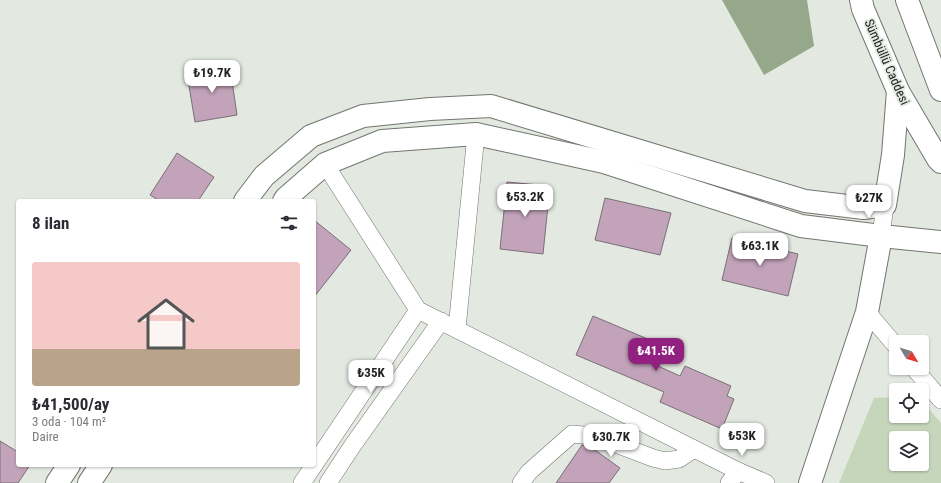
<!DOCTYPE html>
<html lang="tr">
<head>
<meta charset="utf-8">
<style>
	:root { --surface:#fff; --page:#f7f7f7; --text:#2b2b33; --muted:#7c7c81; --line:#e1e1e2; --accent:#912081 }
	body { margin:0; font-family:"Roboto Condensed",sans-serif; background:var(--page); color:var(--text); height:100vh; display:flex; flex-direction:column; font-size:15px; white-space:nowrap }
	* { box-sizing:border-box; margin:0 }
	p { font-size:13px; color:var(--muted) }
	.icon { flex:none; width:22px; height:22px; fill:none; stroke:currentColor; stroke-width:2; stroke-linecap:round; stroke-linejoin:round }
	.map { position:relative; flex:1; overflow:hidden }
	.panel { position:absolute; left:16px; top:199px; width:300px; height:268px; display:flex; flex-direction:column; background:var(--surface); border-radius:4px; box-shadow:0 1px 3px #0004 }
	.panel>* { flex:none }
	.needle { width:26px; rotate:128deg }
	.fabs { position:absolute; left:889px; top:335px; display:grid; gap:8px }
	.fabs a { display:grid; place-items:center; width:40px; height:40px; border-radius:4px; background:var(--surface); box-shadow:0 1px 3px #0004; font-size:20px }
	.price { position:absolute; translate:-50% -34px; padding:0 9px; border-radius:8px; background:#fff; color:#222; font-size:13px; line-height:26px; filter:drop-shadow(0 1px 2px #0008) }
	.price::after { content:''; position:absolute; left:50%; top:24px; width:12px; height:9px; margin-left:-6px; background:inherit; clip-path:polygon(0 0,100% 0,50% 100%) }
	.price.on { background:var(--accent); color:#fff }
	ul { padding:0; list-style:none }
	li { display:grid; align-content:center; gap:8px; height:212px; padding:0 16px }
	li+li { border-top:1px solid var(--line) }
	li span { display:grid; place-items:center; height:124px; border-radius:4px; color:#555 }
	li>.icon { margin-inline-start:auto }
	span .icon { width:72px; height:72px; fill:#fffc; stroke-width:1 }
	li b { font-size:17px }
	h2 { display:flex; justify-content:space-between; align-items:center; height:48px; padding:0 16px; font-size:17px }
	.map>svg:first-child { display:block }
	.green { fill:#c5d6bb; fill-rule:evenodd }
	.forest { fill:#95a889 }
	.building { fill:#c2a3ba; stroke:#787176 }
	.lines { fill:none; stroke-linecap:round; stroke-linejoin:round }
	.street-casing { stroke:#72766f; stroke-width:18 }
	.secondary-casing { stroke:#72766f; stroke-width:24 }
	.street { stroke:#fff; stroke-width:17 }
	.secondary { stroke:#fff; stroke-width:22 }
	.labels { text-anchor:middle; dominant-baseline:central; stroke-width:3.5; stroke-linejoin:round; paint-order:stroke }
	.street-label { font-size:13px; fill:#222421; stroke:#e3e8e1 }
</style>
</head>
<body>
<div class="map">
<svg width="941" height="483" viewBox="0 0 941 483">
	<rect width="100%" height="100%" fill="#e3e8e1"/>
	<!-- green -->
	<path class="green" d="M896,397V416H922V401L941,423V483H839L874,398ZM896,438H922V464H896Z"/>
	<!-- forest -->
	<path class="forest" d="M722,0H807L814,46L764,75Z"/>
	<!-- building -->
	<g class="building">
		<path d="M230,67L237,115L195,122L187,74Z"/>
		<path d="M177,153L214,177L198,201H160L150,195Z"/>
		<path d="M507,182L550,186L543,254L500,249Z"/>
		<path d="M605,198L671,213L660,255L595,240Z"/>
		<path d="M314,220L351,250L314,297Z"/>
		<path d="M732,238L798,254L788,296L722,280Z"/>
		<path d="M593,316L655,342L647,361L680,376L685,366L731,386L727,396L734,399L722,429L660,402L664,392L576,355Z"/>
		<path d="M0,441L18,452V465H30L18,483H0Z"/>
		<path d="M582,445H588L620,468L609,483H556Z"/>
	</g>
	<g class="lines">
		<defs>
			<g id="street">
				<path d="M325,164L418,310L738,471"/>
				<path d="M881,236L885,205"/>
				<path d="M867,312L896,346"/>
				<path d="M457,329L476,134"/>
				<path d="M914,368L941,400"/>
				<path d="M302,483L418,310"/>
				<path d="M328,483L353,445L441,321"/>
				<path d="M521,483L529,472L572,434L595,436L653,458L665,461L679,459L694,449"/>
				<path d="M729,483L738,471L766,483"/>
			</g>
			<g id="secondary">
				<path d="M861,0L863,9L898,91L938,159L941,162"/>
				<path d="M907,0L941,90"/>
				<path d="M245,201L264,176L311,136L363,116L430,109L491,106L805,201L864,208L885,205L893,155L898,91"/>
				<path d="M284,201L286,198L325,164L382,141L476,134L604,162L801,226L881,236L941,242"/>
				<path d="M57,483L69,465"/>
				<path d="M89,483L101,465"/>
				<path d="M810,483L867,312L881,236"/>
			</g>
		</defs>
		<!-- street casing -->
		<use href="#street" class="street-casing"/>
		<!-- secondary casing -->
		<use href="#secondary" class="secondary-casing"/>
		<!-- street -->
		<use href="#street" class="street"/>
		<!-- secondary -->
		<use href="#secondary" class="secondary"/>
	</g>
	<g class="labels">
		<!-- street labels -->
		<g class="street-label">
			<text transform="translate(887 62) rotate(66)">Sümbüllü Caddesi</text>
		</g>
	</g>
</svg>
<div class="fabs">
<a><svg class="needle" viewBox="-14 -14 28 28"><path d="M0-13l5 13h-10z" fill="#e53935"/><path d="M0 13l5-13h-10z" fill="#7c7c81"/></svg></a>
<a><svg class="icon" aria-label="locate" viewBox="0 0 24 24"><circle cx="12" cy="12" r="6"/><path d="M12 2v4M12 18v4M2 12h4M18 12h4"/></svg></a>
<a><svg class="icon" aria-label="layers" viewBox="0 0 24 24"><path d="M12 4l9 5-9 5-9-5zM3 14l9 5 9-5"/></svg></a>
</div>
<b class="price" style="left:212px;top:94px">₺19.7K</b>
<b class="price" style="left:525px;top:218px">₺53.2K</b>
<b class="price" style="left:869px;top:219px">₺27K</b>
<b class="price" style="left:760px;top:267px">₺63.1K</b>
<b class="price on" style="left:656px;top:372px">₺41.5K</b>
<b class="price" style="left:371px;top:394px">₺35K</b>
<b class="price" style="left:742px;top:457px">₺53K</b>
<b class="price" style="left:611px;top:458px">₺30.7K</b>
<section class="panel">
<h2>8 ilan<svg class="icon" aria-label="filters" viewBox="0 0 24 24"><path d="M4 7h16M4 17h16"/><circle cx="9" cy="7" r="2"/><circle cx="15" cy="17" r="2"/></svg></h2>
<ul>
<li><span style="background:linear-gradient(#f6c9c9 70%,#b9a48a 0)"><svg class="icon" aria-label="home" viewBox="0 0 24 24"><path d="M3 11l9-7 9 7M6 9v11h12V9"/></svg></span><div><b>₺41,500/ay</b><p>3 oda · 104 m²</p><p>Daire</p></div></li>
</ul>
</section>
</div>
</body>
</html>
